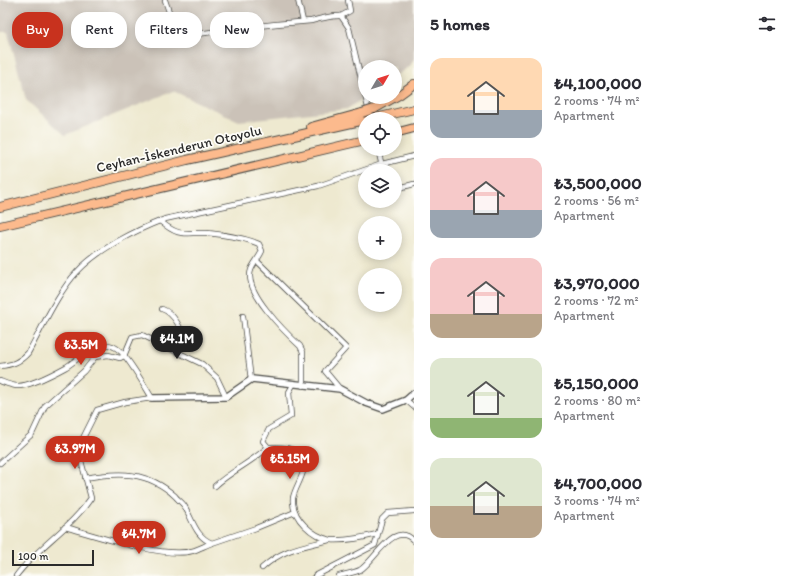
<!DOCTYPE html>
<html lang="en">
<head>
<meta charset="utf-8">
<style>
	:root { --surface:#fff; --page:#f7f7f7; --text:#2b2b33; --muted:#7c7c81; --accent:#c8321e }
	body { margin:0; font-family:Itim,sans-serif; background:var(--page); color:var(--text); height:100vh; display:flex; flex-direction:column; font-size:15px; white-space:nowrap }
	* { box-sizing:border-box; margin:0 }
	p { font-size:13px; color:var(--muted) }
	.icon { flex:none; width:22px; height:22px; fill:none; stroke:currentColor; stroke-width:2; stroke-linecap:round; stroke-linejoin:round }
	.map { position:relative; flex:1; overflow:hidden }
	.details { display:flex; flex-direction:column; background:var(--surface); width:380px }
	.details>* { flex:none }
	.top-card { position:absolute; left:12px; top:12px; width:342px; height:36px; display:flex; gap:8px }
	.needle { width:26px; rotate:51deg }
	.tools { position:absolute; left:358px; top:60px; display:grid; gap:8px }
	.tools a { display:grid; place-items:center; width:44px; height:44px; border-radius:50%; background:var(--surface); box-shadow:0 2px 10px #0003; font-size:20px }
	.scale { position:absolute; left:12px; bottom:10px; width:82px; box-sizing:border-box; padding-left:4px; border:2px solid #2b2b2b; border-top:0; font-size:11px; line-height:14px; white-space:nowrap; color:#2b2b2b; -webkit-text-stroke:3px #fdfcf7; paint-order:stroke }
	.price { position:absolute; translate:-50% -34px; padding:0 9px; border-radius:14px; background:var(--accent); color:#fff; font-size:13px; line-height:26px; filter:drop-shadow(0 1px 2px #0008) }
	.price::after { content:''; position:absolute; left:50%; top:24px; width:12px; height:9px; margin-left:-6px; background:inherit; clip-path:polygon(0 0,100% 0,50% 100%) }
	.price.current { background:#222; color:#fff }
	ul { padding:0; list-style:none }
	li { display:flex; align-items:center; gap:12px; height:100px; padding:0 16px }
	li span { display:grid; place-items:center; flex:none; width:112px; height:80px; border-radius:12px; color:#555 }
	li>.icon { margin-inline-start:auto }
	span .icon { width:48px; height:48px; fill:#fffc; stroke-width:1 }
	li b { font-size:17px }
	h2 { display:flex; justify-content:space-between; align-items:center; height:48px; padding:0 16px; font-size:17px }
	.pill { padding:0 14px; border-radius:16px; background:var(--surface); box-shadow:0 2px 10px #0003; font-size:14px; line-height:36px }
	.pill.current { background:var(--accent); color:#fff }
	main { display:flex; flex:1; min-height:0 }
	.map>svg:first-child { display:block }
	.industrial { fill:#cbc2b8 }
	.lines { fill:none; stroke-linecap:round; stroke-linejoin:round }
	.minor-casing { stroke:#484844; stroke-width:6 }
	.tertiary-casing { stroke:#484844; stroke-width:8 }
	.motorway-casing { stroke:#484844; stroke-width:10 }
	.minor { stroke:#fff; stroke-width:4.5 }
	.tertiary { stroke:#fff; stroke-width:5.5 }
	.motorway { stroke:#fcba8d; stroke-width:8 }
	.motorway-bridge-casing { stroke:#484844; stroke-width:10; stroke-linecap:butt }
	.motorway-bridge { stroke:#fcba8d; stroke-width:8 }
	.labels { text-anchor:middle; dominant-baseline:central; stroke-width:3.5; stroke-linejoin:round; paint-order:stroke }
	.street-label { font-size:14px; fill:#2b2b2b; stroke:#fdfcf7 }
</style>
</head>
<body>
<main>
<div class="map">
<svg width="414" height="576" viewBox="0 0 414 576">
	<rect width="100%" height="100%" fill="#fdfcf7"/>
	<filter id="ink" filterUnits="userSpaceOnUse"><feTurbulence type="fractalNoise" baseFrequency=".025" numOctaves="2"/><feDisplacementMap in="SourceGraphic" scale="8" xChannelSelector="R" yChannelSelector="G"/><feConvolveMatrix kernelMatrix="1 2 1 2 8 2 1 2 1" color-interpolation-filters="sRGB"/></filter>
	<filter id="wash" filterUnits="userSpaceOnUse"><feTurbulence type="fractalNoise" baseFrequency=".012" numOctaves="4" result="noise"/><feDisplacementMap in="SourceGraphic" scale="16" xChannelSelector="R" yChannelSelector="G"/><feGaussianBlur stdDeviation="0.9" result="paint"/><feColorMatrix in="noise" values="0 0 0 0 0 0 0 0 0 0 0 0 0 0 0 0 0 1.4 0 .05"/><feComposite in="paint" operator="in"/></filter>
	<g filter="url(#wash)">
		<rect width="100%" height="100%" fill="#eee9d0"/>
		<!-- industrial -->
		<path class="industrial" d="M0,0H414V59L410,66L395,76V67H365V97L347,109L239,121L173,91L65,135L26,100L8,32H0Z"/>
	</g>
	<g filter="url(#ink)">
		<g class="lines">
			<defs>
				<g id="minor">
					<path d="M165,0C172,21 174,32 198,34C236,28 273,24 311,21C321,19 330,15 341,16L349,28L369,112"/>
					<path d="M298,0L303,21"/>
					<path d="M341,16L350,11L348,0"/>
					<path d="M378,149L383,171"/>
					<path d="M395,189L414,184"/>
					<path d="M160,221C180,238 184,232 207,233C223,235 244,237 259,244L262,251C259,258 253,264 251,270C243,291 286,333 300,346L303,352V386"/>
					<path d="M257,261L346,348L325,371L340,389"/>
					<path d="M162,309C174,313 184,331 183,343C183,345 180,349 179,352"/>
					<path d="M243,316L251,380"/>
					<path d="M0,366C12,365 20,362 28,353C42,328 58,292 77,272C98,249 136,230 165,219L318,186L382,164L414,156"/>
					<path d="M0,381C5,383 12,386 18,386C30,386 55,373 66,367C81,358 100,334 119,350C128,357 146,388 152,398L125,402L97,410L83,438L80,457L91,498C71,528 37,547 16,576"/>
					<path d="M293,385L289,392L291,416L269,429L263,441L268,447C280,447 298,446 303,460C307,473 295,486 293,498C291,518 313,537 331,540C347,541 362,538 377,534"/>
					<path d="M406,400L414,407"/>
					<path d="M0,463L32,434L45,406L84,371L95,357L108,355L120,358L124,356L132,337L142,335L202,364L217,378L226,397"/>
					<path d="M85,478C119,472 148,471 175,496C178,500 183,503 185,507C193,521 196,537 212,543L256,528L295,512"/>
					<path d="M215,486C231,471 251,463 268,447"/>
					<path d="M65,527C94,535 165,559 192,551C199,549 206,545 212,543"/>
					<path d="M262,568C284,548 302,547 329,540"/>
					<path d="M315,576L375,545L382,519L388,513L414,511"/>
					<path d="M339,576C345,574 354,573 360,570C375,561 394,519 414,541"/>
				</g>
				<path id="tertiary" d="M152,398L226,397L252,379L340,389L366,403L383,409L406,400L414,393"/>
				<g id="motorway">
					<path d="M374,109L399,95L414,84"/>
					<path d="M371,119L414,109"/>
					<path d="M311,127L362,113"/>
					<path d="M395,133L414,128"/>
					<path d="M0,207L187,160L365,120"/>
					<path d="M0,226L365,140"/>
				</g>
			</defs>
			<!-- minor casing -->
			<use href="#minor" class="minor-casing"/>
			<!-- tertiary casing -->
			<use href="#tertiary" class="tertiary-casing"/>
			<!-- motorway casing -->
			<use href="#motorway" class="motorway-casing"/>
			<!-- minor -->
			<use href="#minor" class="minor"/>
			<!-- tertiary -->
			<use href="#tertiary" class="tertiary"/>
			<!-- motorway -->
			<use href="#motorway" class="motorway"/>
			<defs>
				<path id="motorway-bridge" d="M362,113L374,109"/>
			</defs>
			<!-- motorway-bridge casing -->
			<use href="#motorway-bridge" class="motorway-bridge-casing"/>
			<!-- motorway-bridge -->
			<use href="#motorway-bridge" class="motorway-bridge"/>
		</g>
	</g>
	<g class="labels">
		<!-- street labels -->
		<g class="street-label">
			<text transform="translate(179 149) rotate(-13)">Ceyhan-İskenderun Otoyolu</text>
		</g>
	</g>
</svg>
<div class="tools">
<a><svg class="needle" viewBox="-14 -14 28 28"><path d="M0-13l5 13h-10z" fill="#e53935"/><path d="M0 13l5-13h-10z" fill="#7c7c81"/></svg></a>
<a><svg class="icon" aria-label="locate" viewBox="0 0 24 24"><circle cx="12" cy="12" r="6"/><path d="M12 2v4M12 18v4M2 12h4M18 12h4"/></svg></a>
<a><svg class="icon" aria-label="layers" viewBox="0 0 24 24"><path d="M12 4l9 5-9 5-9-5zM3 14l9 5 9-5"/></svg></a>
<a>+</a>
<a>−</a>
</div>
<div class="scale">100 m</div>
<b class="price current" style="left:177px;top:360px">₺4.1M</b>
<b class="price" style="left:81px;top:366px">₺3.5M</b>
<b class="price" style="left:75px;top:470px">₺3.97M</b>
<b class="price" style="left:290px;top:480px">₺5.15M</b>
<b class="price" style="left:139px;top:555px">₺4.7M</b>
<div class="top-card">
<a class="pill current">Buy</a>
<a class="pill">Rent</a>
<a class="pill">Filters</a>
<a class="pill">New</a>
</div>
</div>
<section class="details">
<h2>5 homes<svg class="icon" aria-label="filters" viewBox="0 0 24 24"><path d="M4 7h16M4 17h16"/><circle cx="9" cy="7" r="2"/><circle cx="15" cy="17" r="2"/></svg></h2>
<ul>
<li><span style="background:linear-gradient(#ffd9b3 65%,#9aa5b1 0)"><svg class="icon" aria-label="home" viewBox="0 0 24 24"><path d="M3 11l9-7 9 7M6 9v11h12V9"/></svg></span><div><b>₺4,100,000</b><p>2 rooms · 74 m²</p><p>Apartment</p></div></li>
<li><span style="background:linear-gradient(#f6c9c9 65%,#9aa5b1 0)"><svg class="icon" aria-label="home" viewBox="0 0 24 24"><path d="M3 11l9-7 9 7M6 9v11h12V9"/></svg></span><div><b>₺3,500,000</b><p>2 rooms · 56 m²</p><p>Apartment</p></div></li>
<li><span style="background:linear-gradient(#f6c9c9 70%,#b9a48a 0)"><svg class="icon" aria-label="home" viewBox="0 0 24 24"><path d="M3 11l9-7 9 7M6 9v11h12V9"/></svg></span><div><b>₺3,970,000</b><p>2 rooms · 72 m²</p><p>Apartment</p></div></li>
<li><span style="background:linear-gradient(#dfe7d0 75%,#8fb573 0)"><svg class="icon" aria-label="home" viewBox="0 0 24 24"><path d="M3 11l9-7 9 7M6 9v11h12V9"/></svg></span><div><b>₺5,150,000</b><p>2 rooms · 80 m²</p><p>Apartment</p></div></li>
<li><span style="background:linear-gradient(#dfe7d0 60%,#b9a48a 0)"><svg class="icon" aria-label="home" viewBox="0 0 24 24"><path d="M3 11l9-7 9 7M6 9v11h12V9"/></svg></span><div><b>₺4,700,000</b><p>3 rooms · 74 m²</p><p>Apartment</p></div></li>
</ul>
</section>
</main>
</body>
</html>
